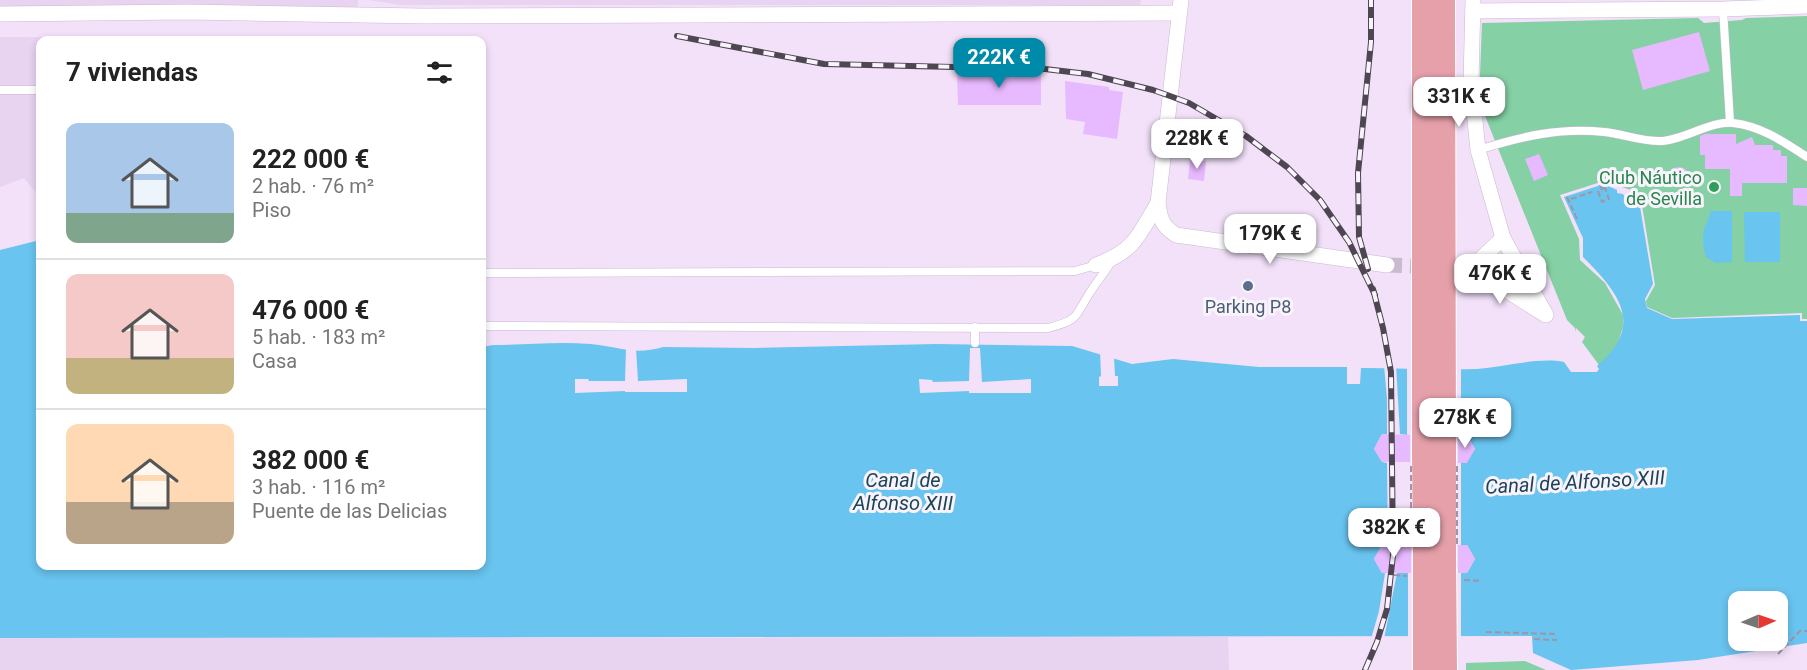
<!DOCTYPE html>
<html lang="es">
<head>
<meta charset="utf-8">
<style>
	:root { --surface:#fff; --page:#f2f2f2; --text:#222; --muted:#767676; --line:#e0e0e0; --accent:#008aa9 }
	body { margin:0; font-family:Roboto,sans-serif; background:var(--page); color:var(--text); height:100vh; display:flex; flex-direction:column; font-size:22px; white-space:nowrap }
	* { box-sizing:border-box; margin:0 }
	p { font-size:20px; color:var(--muted) }
	.icon { flex:none; width:33px; height:33px; fill:none; stroke:currentColor; stroke-width:2; stroke-linecap:round; stroke-linejoin:round }
	.map { position:relative; flex:1; overflow:hidden }
	.drawer { position:absolute; left:36px; top:36px; width:450px; height:534px; display:flex; flex-direction:column; background:var(--surface); border-radius:12px; box-shadow:0 3px 9px #0003 }
	.drawer>* { flex:none }
	.needle { width:39px; rotate:88deg }
	.tools { position:absolute; left:1728px; top:591px; display:grid; gap:12px }
	.tools a { display:grid; place-items:center; width:60px; height:60px; border-radius:12px; background:var(--surface); box-shadow:0 3px 9px #0003; font-size:30px }
	.price { position:absolute; translate:-50% -51px; padding:0 14px; border-radius:12px; background:#fff; color:#222; font-size:20px; line-height:39px; filter:drop-shadow(0 2px 3px #0008) }
	.price::after { content:''; position:absolute; left:50%; top:36px; width:18px; height:14px; margin-left:-9px; background:inherit; clip-path:polygon(0 0,100% 0,50% 100%) }
	.price.active { background:var(--accent); color:#fff }
	ul { padding:0; list-style:none }
	li { display:flex; align-items:center; gap:18px; height:150px; padding:0 30px }
	li+li { border-top:2px solid var(--line) }
	li span { display:grid; place-items:center; flex:none; width:168px; height:120px; border-radius:12px; color:#555 }
	li>.icon { margin-inline-start:auto }
	span .icon { width:72px; height:72px; fill:#fffc; stroke-width:1 }
	li b { font-size:26px }
	h2 { display:flex; justify-content:space-between; align-items:center; height:72px; padding:0 30px; font-size:26px }
	.map>svg:first-child { display:block }
	.built { fill:#e8d3f1 }
	.green { fill:#85d0a4 }
	.water { fill:#69c4ef; fill-rule:evenodd }
	.pier { fill:#f2e1f9 }
	.building { fill:#e7b9fe }
	.lines { fill:none; stroke-linecap:round; stroke-linejoin:round }
	.street-tunnel { stroke:#c9bacf; stroke-width:15; stroke-dasharray:15 8; stroke-linecap:butt }
	.lane-casing { stroke:#c9b9d0; stroke-width:9 }
	.street-casing { stroke:#c9b9d0; stroke-width:16 }
	.primary-casing { stroke:#fff; stroke-width:26 }
	.path { stroke:#a194a6; stroke-width:2; stroke-dasharray:6 3; stroke-linecap:butt }
	.lane { stroke:#fff; stroke-width:8 }
	.street { stroke:#fff; stroke-width:15 }
	.primary { stroke:#e5a0aa; stroke-width:24 }
	.rail-casing { stroke:#4e4652; stroke-width:6 }
	.rail { stroke:#f9f3fc; stroke-width:4; stroke-dasharray:11; stroke-linecap:butt }
	.primary-bridge-casing { stroke:#fff; stroke-width:26; stroke-linecap:butt }
	.path-bridge { stroke:#a194a6; stroke-width:2; stroke-dasharray:6 3; stroke-linecap:butt }
	.primary-bridge { stroke:#e5a0aa; stroke-width:24 }
	.leisure-dot { fill:#2e9e5b; stroke:#f9f3fc; stroke-width:2 }
	.service-dot { fill:#5c6f8a; stroke:#f9f3fc; stroke-width:2 }
	.labels { text-anchor:middle; dominant-baseline:central; stroke-width:6; stroke-linejoin:round; paint-order:stroke }
	.leisure-label { font-size:18px; fill:#27864d; stroke:#f9f3fc; text-anchor:end }
	.service-label { font-size:18px; fill:#4e5e75; stroke:#f9f3fc }
	.water-label { font-size:20px; font-style:italic; fill:#1c4456; stroke:#f9f3fc }
</style>
</head>
<body>
<div class="map">
<svg width="1807" height="670" viewBox="0 0 1807 670">
	<rect width="100%" height="100%" fill="#f2e1f9"/>
	<!-- built -->
	<g class="built">
		<path d="M0,0H358V7L0,6Z"/>
		<path d="M369,0H1141L1140,5H400Z"/>
		<path d="M0,37H366V40H40V193H36L24,178L0,187Z"/>
		<path d="M1228,637L1229,670H0V638Z"/>
	</g>
	<!-- green -->
	<g class="green">
		<path d="M1807,16V319H1802V313L1672,318L1647,307L1646,301L1655,285L1640,193L1604,181L1560,195L1579,239L1580,260L1605,283L1623,315V327L1618,343L1610,355L1599,365L1582,342L1585,337L1576,328V332L1575,328L1567,320L1479,101L1482,23L1698,18L1704,23L1742,20L1746,18Z"/>
		<path d="M1525,661L1546,670H1466V663Z"/>
	</g>
	<!-- water -->
	<g class="water">
		<path d="M1604,184L1617,190V193L1623,194L1626,199H1630L1633,194L1638,195L1653,284L1645,299L1647,308L1672,319L1800,315V321H1807V643L1698,660L1571,670L1533,653L1532,636L0,638V250L40,240V566H482V347L493,345C525,345 558,341 590,344C618,346 633,356 663,347L755,348L936,344L1072,346L1132,364L1173,359L1259,367H1347V384H1360L1361,368C1399,368 1438,370 1477,369C1505,367 1538,357 1564,362L1571,372H1597L1599,369L1597,366C1646,325 1618,292 1583,257V238L1564,197ZM1738,602H1778V640H1738Z"/>
		<path d="M1710,211H1732V262L1716,263L1706,257C1703,249 1702,233 1705,226C1708,220 1710,218 1710,211Z"/>
		<path d="M1744,212H1780V262H1745Z"/>
	</g>
	<!-- pier -->
	<g class="pier">
		<path d="M626,348H636L638,381L687,379V392H625V391L575,393V379H588L589,381H625Z"/>
		<path d="M970,348H980L982,382L1031,379V393H969V391L920,393L919,379L932,380L933,382L969,381Z"/>
		<path d="M1100,351L1114,356L1115,376H1118V386H1099V377L1101,376Z"/>
		<path d="M1384,365H1396L1400,434L1407,435V365H1461V435H1467L1475,449L1461,463V545H1467L1475,559L1467,573H1461V639H1408V573H1397L1384,639H1371L1379,611L1385,573H1382L1374,559L1382,545L1388,544L1387,463L1382,462L1374,449L1382,434H1387V399Z"/>
	</g>
	<!-- building -->
	<g class="building">
		<path d="M1699,32L1710,71L1643,90L1632,50Z"/>
		<path d="M957,73H1041V105H958Z"/>
		<path d="M1065,81L1109,87V90L1123,92L1117,139L1083,134L1085,122L1066,119Z"/>
		<path d="M1705,134H1736V144L1752,137L1755,145H1773V150H1781V156H1787V183H1742V196H1730V169H1705V155H1700V136Z"/>
		<path d="M1539,154L1548,175L1534,181L1525,159Z"/>
		<path d="M1190,160L1206,161L1204,181L1188,179Z"/>
		<circle cx="1679" cy="177" r="10"/>
		<path d="M1793,188H1807V206L1793,205Z"/>
		<path d="M1382,434L1410,435V462H1382L1374,449Z"/>
		<path d="M1458,435H1467L1475,449L1467,463H1458Z"/>
		<path d="M1382,545H1411V573H1382L1374,559Z"/>
		<path d="M1458,545H1467L1475,559L1467,573H1458Z"/>
	</g>
	<g class="lines">
		<!-- street-tunnel -->
		<path class="street-tunnel" d="M1387,265L1471,268"/>
		<defs>
			<g id="lane">
				<path d="M1723,9L1730,122"/>
				<path d="M0,90H40"/>
				<path d="M1478,150C1520,137 1559,127 1604,132C1624,134 1642,142 1662,141C1683,140 1713,120 1733,123C1761,126 1784,142 1807,157"/>
				<path d="M482,273L1075,271L1096,265"/>
				<path d="M482,326L1048,328C1079,320 1074,318 1089,294C1096,283 1104,273 1111,262"/>
				<path d="M975,327V343"/>
			</g>
			<g id="street">
				<path d="M1181,0L1158,203C1160,219 1162,226 1176,235L1387,265"/>
				<path d="M1473,0L1471,82L1478,150L1503,238L1546,315"/>
				<path d="M1473,11L1723,9L1807,6"/>
				<path d="M0,14L188,12L422,16L1179,13"/>
				<path d="M1503,238L1471,268L1544,314"/>
				<path d="M1096,265C1135,251 1138,236 1158,203"/>
			</g>
			<g id="primary">
				<path d="M1424,452L1425,556"/>
				<path d="M1444,453V556"/>
			</g>
		</defs>
		<!-- lane casing -->
		<use href="#lane" class="lane-casing"/>
		<!-- street casing -->
		<use href="#street" class="street-casing"/>
		<!-- primary casing -->
		<use href="#primary" class="primary-casing"/>
		<!-- path -->
		<g class="path">
			<path d="M1600,185L1602,189L1598,191L1602,202L1609,199L1605,188L1602,189"/>
			<path d="M1567,197L1577,219"/>
			<path d="M1571,199L1592,192"/>
			<path d="M1394,575L1407,576"/>
			<path d="M1464,580L1482,581"/>
			<path d="M1486,632L1557,634"/>
			<path d="M1534,639L1557,640"/>
			<path d="M1778,654L1800,631H1807"/>
		</g>
		<!-- lane -->
		<use href="#lane" class="lane"/>
		<!-- street -->
		<use href="#street" class="street"/>
		<!-- primary -->
		<use href="#primary" class="primary"/>
		<defs>
			<g id="rail">
				<path d="M677,36L824,64L1045,69L1088,74L1153,90L1170,96L1189,103L1246,136L1287,167L1320,200L1349,242L1375,295"/>
				<path d="M1368,269L1359,237L1358,173L1371,42V0"/>
				<path d="M1365,670L1377,642L1387,609L1393,555L1391,372L1383,328L1373,289"/>
			</g>
		</defs>
		<!-- rail casing -->
		<use href="#rail" class="rail-casing"/>
		<!-- rail -->
		<use href="#rail" class="rail"/>
		<defs>
			<g id="primary-bridge">
				<path d="M1424,0V452"/>
				<path d="M1443,0L1444,453"/>
				<path d="M1425,556V670"/>
				<path d="M1444,556L1445,670"/>
			</g>
		</defs>
		<!-- primary-bridge casing -->
		<use href="#primary-bridge" class="primary-bridge-casing"/>
		<!-- path-bridge -->
		<g class="path-bridge">
			<path d="M1411,466V544"/>
			<path d="M1457,466V544"/>
		</g>
		<!-- primary-bridge -->
		<use href="#primary-bridge" class="primary-bridge"/>
	</g>
	<!-- markers -->
	<circle class="leisure-dot" cx="1714" cy="187" r="6"/>
	<circle class="service-dot" cx="1248" cy="286" r="6"/>
	<g class="labels">
		<!-- leisure labels -->
		<g class="leisure-label">
			<text x="1702" y="177">Club Náutico<tspan x="1702" dy="21">de Sevilla</tspan></text>
		</g>
		<!-- service labels -->
		<g class="service-label">
			<text x="1248" y="306">Parking P8</text>
		</g>
		<!-- water labels -->
		<g class="water-label">
			<text x="903" y="480">Canal de<tspan x="903" dy="23">Alfonso XIII</tspan></text>
			<text transform="translate(1575 482) rotate(-3)">Canal de Alfonso XIII</text>
		</g>
	</g>
</svg>
<div class="tools">
<a><svg class="needle" viewBox="-14 -14 28 28"><path d="M0-13l5 13h-10z" fill="#e53935"/><path d="M0 13l5-13h-10z" fill="#767676"/></svg></a>
</div>
<b class="price active" style="left:999px;top:89px">222K €</b>
<b class="price" style="left:1459px;top:128px">331K €</b>
<b class="price" style="left:1197px;top:170px">228K €</b>
<b class="price" style="left:1270px;top:265px">179K €</b>
<b class="price" style="left:1500px;top:305px">476K €</b>
<b class="price" style="left:1465px;top:449px">278K €</b>
<b class="price" style="left:1394px;top:559px">382K €</b>
<section class="drawer">
<h2>7 viviendas<svg class="icon" aria-label="filters" viewBox="0 0 24 24"><path d="M4 7h16M4 17h16"/><circle cx="9" cy="7" r="2"/><circle cx="15" cy="17" r="2"/></svg></h2>
<ul>
<li><span style="background:linear-gradient(#a9c7e8 75%,#7fa58c 0)"><svg class="icon" aria-label="home" viewBox="0 0 24 24"><path d="M3 11l9-7 9 7M6 9v11h12V9"/></svg></span><div><b>222 000 €</b><p>2 hab. · 76 m²</p><p>Piso</p></div></li>
<li><span style="background:linear-gradient(#f6c9c9 70%,#c2b280 0)"><svg class="icon" aria-label="home" viewBox="0 0 24 24"><path d="M3 11l9-7 9 7M6 9v11h12V9"/></svg></span><div><b>476 000 €</b><p>5 hab. · 183 m²</p><p>Casa</p></div></li>
<li><span style="background:linear-gradient(#ffd9b3 65%,#b9a48a 0)"><svg class="icon" aria-label="home" viewBox="0 0 24 24"><path d="M3 11l9-7 9 7M6 9v11h12V9"/></svg></span><div><b>382 000 €</b><p>3 hab. · 116 m²</p><p>Puente de las Delicias</p></div></li>
</ul>
</section>
</div>
</body>
</html>
